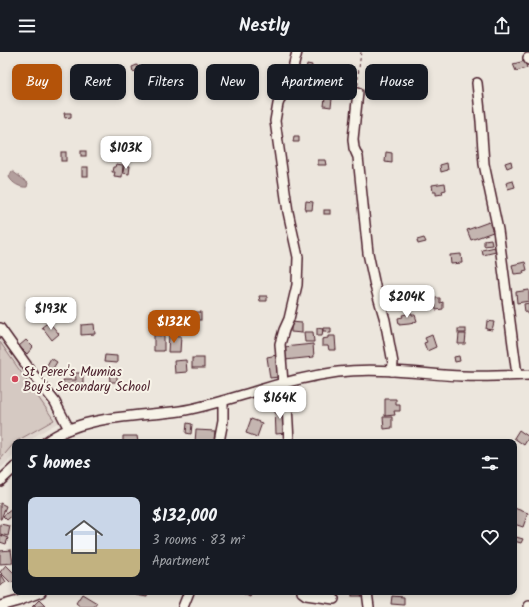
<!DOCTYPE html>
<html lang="en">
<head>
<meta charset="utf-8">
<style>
	:root { --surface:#171b24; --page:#242831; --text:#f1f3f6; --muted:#9ea1a6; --accent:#b45309 }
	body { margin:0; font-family:Kalam,sans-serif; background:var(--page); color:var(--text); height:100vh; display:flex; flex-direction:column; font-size:15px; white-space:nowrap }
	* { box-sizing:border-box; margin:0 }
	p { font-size:13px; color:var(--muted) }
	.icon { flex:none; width:22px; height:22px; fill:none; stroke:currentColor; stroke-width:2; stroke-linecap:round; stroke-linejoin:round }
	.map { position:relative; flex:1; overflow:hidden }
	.side { position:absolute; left:12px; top:387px; width:505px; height:156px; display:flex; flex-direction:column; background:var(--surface); border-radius:8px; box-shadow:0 2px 6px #0003 }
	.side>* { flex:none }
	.banner { position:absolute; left:12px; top:12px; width:505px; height:36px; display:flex; gap:8px }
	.price { position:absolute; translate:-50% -34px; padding:0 9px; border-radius:8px; background:#fff; color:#222; font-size:13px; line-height:26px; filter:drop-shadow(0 1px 2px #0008) }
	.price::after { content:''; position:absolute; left:50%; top:24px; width:12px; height:9px; margin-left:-6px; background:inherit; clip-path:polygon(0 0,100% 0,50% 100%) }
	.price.active { background:var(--accent); color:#fff }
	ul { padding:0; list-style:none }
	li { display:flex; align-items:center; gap:12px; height:100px; padding:0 16px }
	li span { display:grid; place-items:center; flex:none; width:112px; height:80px; border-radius:8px; color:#555 }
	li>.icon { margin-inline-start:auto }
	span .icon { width:48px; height:48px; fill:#fffc; stroke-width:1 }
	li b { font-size:17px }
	h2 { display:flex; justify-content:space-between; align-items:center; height:48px; padding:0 16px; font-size:17px }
	.tag { padding:0 14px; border-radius:8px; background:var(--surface); box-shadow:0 2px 6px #0003; font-size:14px; line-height:36px }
	.tag.active { background:var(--accent); color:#fff }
	header { display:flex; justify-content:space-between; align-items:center; height:52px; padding:0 16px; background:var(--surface); font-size:18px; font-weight:800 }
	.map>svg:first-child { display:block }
	.built { fill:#e0d7d0 }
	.green { fill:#d5c9c2; stroke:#907476 }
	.water { fill:#b39f9d; stroke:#896c6f }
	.building { fill:#c4b5b0; stroke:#4a1f2b }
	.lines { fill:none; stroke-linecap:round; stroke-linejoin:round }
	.minor-casing { stroke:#4a1f2b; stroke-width:12 }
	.path { stroke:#4a1f2b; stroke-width:1; stroke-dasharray:3 3; stroke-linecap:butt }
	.minor { stroke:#f7f3e8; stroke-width:9 }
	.poi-dot { fill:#d1495b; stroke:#f7f3e8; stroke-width:1.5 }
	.labels { text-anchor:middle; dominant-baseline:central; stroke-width:4; stroke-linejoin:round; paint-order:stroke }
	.poi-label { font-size:13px; fill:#4a1f2b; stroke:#f7f3e8; text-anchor:start }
</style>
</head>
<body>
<header><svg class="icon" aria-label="menu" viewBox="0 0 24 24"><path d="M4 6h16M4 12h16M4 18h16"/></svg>Nestly<svg class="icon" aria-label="share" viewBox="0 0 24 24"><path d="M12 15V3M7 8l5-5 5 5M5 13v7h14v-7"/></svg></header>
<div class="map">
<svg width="529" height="555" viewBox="0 0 529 555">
	<rect width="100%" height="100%" fill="#ece6dd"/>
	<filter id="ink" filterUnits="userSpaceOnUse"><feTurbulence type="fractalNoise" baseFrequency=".025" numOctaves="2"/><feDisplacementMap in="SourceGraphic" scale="8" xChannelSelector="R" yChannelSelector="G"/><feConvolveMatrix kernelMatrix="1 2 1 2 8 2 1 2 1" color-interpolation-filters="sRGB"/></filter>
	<g filter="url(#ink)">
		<!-- built -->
		<path class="built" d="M0,285L59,370L37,383L29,390H15V402L0,417Z"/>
		<!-- green -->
		<path class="green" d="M0,290L54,368L15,390L0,408Z"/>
		<!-- water -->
		<path class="water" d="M12,119L28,131L27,135C20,136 12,131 9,125Z"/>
		<!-- building -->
		<g class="building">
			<path d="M525,9L527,16L516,19L513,12Z"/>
			<path d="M307,12L312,13L310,25L305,24Z"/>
			<path d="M137,13L139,18L133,20L132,15Z"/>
			<path d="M122,21L123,29L117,30L115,22Z"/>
			<rect x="317" y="31" width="11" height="4"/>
			<path d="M325,46L332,47L331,55L324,54Z"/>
			<path d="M64,61H71V65L65,66Z"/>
			<path d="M294,84H299V90H293Z"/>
			<rect x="81" y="99" width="5" height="5"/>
			<rect x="61" y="100" width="5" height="9"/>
			<path d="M386,100L392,101V111L385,110Z"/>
			<path d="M318,108H325L326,113H318Z"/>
			<path d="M511,109L512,114L507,116L505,111Z"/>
			<path d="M447,111L448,118L441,120L440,113Z"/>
			<path d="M116,112L123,113L122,125L114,124L115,120H112L113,115H115Z"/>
			<path d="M124,113L130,114L129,122L123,121Z"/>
			<rect x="82" y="115" width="6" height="9"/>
			<path d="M513,129L515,135L508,137L506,131Z"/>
			<path d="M445,131L446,138L442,139L443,142L436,143V140H433L432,133Z"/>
			<path d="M306,149L313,150L312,158H305Z"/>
			<rect x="324" y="158" width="6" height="4"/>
			<path d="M489,170L493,180L471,188L467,178Z"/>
			<path d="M424,186L426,190L418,192L417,188Z"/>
			<path d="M491,187L492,193L484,194V188Z"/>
			<path d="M495,195L496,200L483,203L482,198Z"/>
			<path d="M461,202L462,211L451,212L450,203Z"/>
			<path d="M525,210L527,218L523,219L524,221L514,222L512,213Z"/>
			<path d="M529,238V249L517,251L516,240Z"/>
			<path d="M259,244H267V249H260Z"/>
			<path d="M412,244L413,257L407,258L406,245Z"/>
			<path d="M435,246H440V251L443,250V257L436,258Z"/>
			<path d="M37,251L39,259L28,262L26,254Z"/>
			<path d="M529,251V262H527V260H525L524,252Z"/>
			<rect x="186" y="260" width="15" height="8"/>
			<path d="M412,261V263H415L417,269L414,270V271L409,272L399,273L398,266L403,265L402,263Z"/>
			<path d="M487,269L494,270L492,278L486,277Z"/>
			<path d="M49,270L59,282L52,288L42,275Z"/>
			<path d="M291,270L302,271V281L291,280Z"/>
			<path d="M94,272L95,282L81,283V273Z"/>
			<path d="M317,276L323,277L322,284H317Z"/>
			<path d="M323,276H331V281H327L326,279H323Z"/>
			<rect x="458" y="277" width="8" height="4"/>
			<path d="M304,280H313L314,290H305Z"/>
			<path d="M459,282H466L465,292H458Z"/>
			<path d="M154,283L164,284V299H154Z"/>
			<path d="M169,283L181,284L180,300H168Z"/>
			<path d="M432,283L436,295L427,299L424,291L427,290L425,286Z"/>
			<path d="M328,284H335L336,298H329L328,294H322V287L328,286Z"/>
			<path d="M26,288L33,295L27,302L19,294Z"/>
			<path d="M313,292L314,305L285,308L284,295Z"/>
			<path d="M105,303L117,304V311L104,310Z"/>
			<path d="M277,303L279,325L270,326L267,305Z"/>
			<path d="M459,304L460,309L455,310L454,305Z"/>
			<path d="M51,306L57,310L52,318L46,315Z"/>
			<rect x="192" y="306" width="12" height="10"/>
			<path d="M186,308L187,320L175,321L174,309Z"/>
			<path d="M109,318H117V330H110Z"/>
			<path d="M75,321H83V338H63V328H76Z"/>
			<path d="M385,347H396V353H400V359H394L395,363L385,364Z"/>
			<path d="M285,355L286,381L276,382L275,356Z"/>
			<path d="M383,365H392V376L384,377Z"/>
			<path d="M251,367L262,371L257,385L246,381Z"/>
			<path d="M187,371L192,372L191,382L186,381Z"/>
			<path d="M196,378L215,379L214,390H195Z"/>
			<path d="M519,378L529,385L524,393L514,386Z"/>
			<path d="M123,384H137L138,390H123Z"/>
			<path d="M0,451L6,454L1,467H0Z"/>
			<path d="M514,456L528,461L523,475L514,472Z"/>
			<path d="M12,457L15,461L7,468L3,464Z"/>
			<path d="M0,472L10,474L8,484L0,482Z"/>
			<path d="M0,483L8,486L6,492L0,490Z"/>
			<path d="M516,485L523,487L521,491L514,489Z"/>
			<path d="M11,498L13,511L0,512V499Z"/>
			<path d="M6,513L15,522V528L11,531L0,520Z"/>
			<path d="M1,522L6,530L0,534V523Z"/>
			<path d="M136,540H148L147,545L136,543Z"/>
			<path d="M245,540H252L250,545L244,542Z"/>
			<rect x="352" y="540" width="11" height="4"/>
			<path d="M82,542L97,551L94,555H81L76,551Z"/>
			<path d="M392,544L404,545V553L391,552Z"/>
			<path d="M39,548L45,554L32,555Z"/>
		</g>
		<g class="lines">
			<defs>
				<g id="minor">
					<path d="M528,6L529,8"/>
					<path d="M477,31L481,69L484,112L498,178L517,323"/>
					<path d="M358,40L353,87L354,96L358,105L368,201L375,234L385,268L393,311L392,319"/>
					<path d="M0,276L35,325L55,350L69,377"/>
					<path d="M46,390C81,363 137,365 180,359C205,355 229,347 253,340C281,331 309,324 338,320C379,315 421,322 462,324C485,325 507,324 529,323"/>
					<path d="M219,390L223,369V349"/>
					<path d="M289,390L287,353L283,331L280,292L284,278L289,267L297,233L298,205L288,160L275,69L278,52L293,16L297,0"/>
					<path d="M0,429L15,415"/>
					<path d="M302,540L306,543L334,547"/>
					<path d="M367,540L369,555"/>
					<path d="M0,554L18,549L41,540"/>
					<path d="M183,555L189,540"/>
					<path d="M529,555V554"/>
				</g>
			</defs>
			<!-- minor casing -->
			<use href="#minor" class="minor-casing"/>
			<!-- path -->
			<path class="path" d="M358,33V24L361,0"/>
			<!-- minor -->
			<use href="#minor" class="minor"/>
		</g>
	</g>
	<!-- markers -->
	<circle class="poi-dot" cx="15" cy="327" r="4"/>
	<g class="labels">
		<!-- poi labels -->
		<g class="poi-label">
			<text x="23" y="320">St Perer's Mumias<tspan x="23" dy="15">Boy's Secondary School</tspan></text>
		</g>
	</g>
</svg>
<b class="price" style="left:126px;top:118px">$103K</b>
<b class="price" style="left:407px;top:267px">$204K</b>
<b class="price" style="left:51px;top:279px">$193K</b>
<b class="price active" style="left:174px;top:292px">$132K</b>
<b class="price" style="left:280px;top:368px">$164K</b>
<div class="banner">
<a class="tag active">Buy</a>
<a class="tag">Rent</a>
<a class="tag">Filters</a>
<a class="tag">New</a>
<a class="tag">Apartment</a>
<a class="tag">House</a>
</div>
<section class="side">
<h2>5 homes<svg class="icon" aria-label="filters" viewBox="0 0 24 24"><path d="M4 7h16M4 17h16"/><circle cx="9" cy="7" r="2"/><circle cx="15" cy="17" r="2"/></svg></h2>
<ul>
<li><span style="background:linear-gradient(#c9d6e8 65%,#c2b280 0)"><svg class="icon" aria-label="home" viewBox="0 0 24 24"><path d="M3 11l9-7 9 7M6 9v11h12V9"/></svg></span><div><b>$132,000</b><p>3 rooms · 83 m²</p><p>Apartment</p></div><svg class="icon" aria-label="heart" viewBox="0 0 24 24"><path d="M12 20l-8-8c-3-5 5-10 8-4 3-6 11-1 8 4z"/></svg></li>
</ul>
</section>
</div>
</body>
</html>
